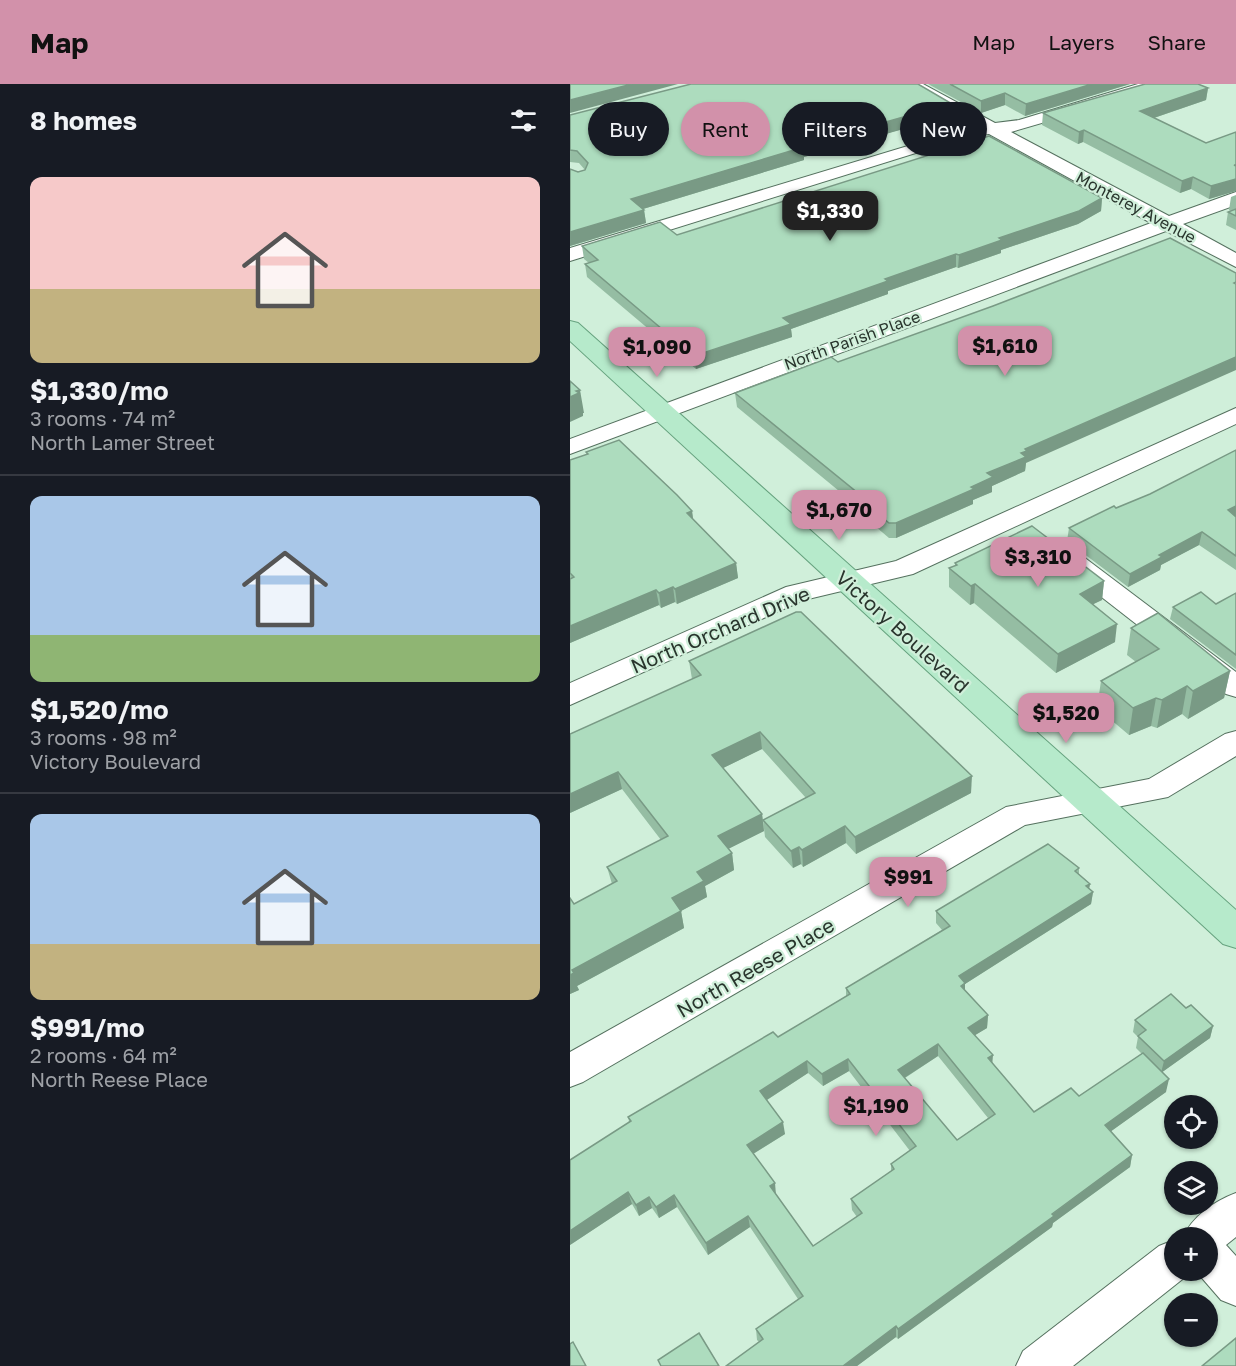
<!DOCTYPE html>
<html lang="en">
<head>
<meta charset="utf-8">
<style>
	:root { --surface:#171b24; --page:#242831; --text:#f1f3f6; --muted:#9ea1a6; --line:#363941; --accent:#d291aa }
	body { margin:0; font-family:"Golos Text",sans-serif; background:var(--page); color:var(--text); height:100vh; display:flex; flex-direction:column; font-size:22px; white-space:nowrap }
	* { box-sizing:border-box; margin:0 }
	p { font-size:20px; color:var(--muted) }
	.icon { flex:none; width:33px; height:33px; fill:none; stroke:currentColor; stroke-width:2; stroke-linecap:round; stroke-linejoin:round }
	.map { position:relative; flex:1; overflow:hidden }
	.sheet { display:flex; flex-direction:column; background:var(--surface); width:570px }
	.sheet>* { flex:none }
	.guide { position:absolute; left:18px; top:18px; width:558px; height:54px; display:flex; gap:12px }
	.controls { position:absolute; left:594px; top:1011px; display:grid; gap:12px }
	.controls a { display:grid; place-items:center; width:54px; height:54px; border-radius:50%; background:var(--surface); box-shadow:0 2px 4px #0004; font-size:30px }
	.price { position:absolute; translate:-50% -51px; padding:0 14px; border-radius:12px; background:var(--accent); color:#111; font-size:20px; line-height:39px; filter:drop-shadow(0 2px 3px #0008) }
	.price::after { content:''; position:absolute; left:50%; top:36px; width:18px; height:14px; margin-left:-9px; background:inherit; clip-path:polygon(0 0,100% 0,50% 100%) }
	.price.active { background:#222; color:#fff }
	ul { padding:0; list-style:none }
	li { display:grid; align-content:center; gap:12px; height:318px; padding:0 30px }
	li+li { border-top:2px solid var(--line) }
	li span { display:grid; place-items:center; height:186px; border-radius:12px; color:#555 }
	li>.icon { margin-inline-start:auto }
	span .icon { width:108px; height:108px; fill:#fffc; stroke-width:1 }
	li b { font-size:26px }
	h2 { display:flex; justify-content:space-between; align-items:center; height:72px; padding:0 30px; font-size:26px }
	.chip { padding:0 21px; border-radius:27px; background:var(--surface); box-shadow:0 2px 4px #0004; font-size:21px; line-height:54px }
	.chip.active { background:var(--accent); color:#111 }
	header { display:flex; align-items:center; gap:36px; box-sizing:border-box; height:84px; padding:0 30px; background:var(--accent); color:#111 }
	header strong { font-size:28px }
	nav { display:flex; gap:33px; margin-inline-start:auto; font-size:21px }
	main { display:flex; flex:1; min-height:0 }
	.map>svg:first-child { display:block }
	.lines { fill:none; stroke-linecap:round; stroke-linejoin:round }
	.minor-casing { stroke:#55715f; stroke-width:2 }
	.major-casing { stroke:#65a27e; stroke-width:2 }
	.minor { fill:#fff; fill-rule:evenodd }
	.major { fill:#b6eacb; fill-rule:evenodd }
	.wall { fill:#95bda3; fill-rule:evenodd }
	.shaded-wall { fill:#799a85 }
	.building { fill:#addcbe; stroke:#799a85; stroke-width:1.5; fill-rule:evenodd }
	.labels { text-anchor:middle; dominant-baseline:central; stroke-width:4.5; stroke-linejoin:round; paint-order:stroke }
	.far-street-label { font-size:16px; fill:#29352d; stroke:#d0efda }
	.street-label { font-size:20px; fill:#29352d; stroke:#d0efda }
</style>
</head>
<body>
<header>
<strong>Map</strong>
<nav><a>Map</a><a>Layers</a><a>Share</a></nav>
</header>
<main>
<section class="sheet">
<h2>8 homes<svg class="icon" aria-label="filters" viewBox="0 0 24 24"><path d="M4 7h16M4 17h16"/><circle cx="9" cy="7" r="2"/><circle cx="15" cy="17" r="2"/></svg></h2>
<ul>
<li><span style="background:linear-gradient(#f6c9c9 60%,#c2b280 0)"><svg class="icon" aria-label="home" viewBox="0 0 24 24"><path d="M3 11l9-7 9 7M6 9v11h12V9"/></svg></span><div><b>$1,330/mo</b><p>3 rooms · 74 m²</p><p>North Lamer Street</p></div></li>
<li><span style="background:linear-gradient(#a9c7e8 75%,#8fb573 0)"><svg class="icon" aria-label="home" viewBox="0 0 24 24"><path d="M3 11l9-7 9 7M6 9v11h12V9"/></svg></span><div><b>$1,520/mo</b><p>3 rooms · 98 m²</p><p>Victory Boulevard</p></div></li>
<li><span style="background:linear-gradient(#a9c7e8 70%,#c2b280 0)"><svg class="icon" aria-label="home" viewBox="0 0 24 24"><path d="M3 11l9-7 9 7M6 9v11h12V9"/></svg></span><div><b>$991/mo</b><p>2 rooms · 64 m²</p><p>North Reese Place</p></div></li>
</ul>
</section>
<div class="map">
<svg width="666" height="1282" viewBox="0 0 666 1282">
	<rect width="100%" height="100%" fill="#d0efda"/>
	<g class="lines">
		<defs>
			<g id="minor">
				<path d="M332,0H353L425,39L449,36L568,0H594L592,4L441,48L599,132L666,108V121L613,140L666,169V183L596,147L0,370V355L581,139L419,50L397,53L0,177V164L404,42Z"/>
				<path d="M666,324V340L343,490L234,516L0,621V599L216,503L326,477Z"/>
				<path d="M502,469L511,471L666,588V613L656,610L493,483L489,477L493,471Z"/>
				<path d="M666,647V672L598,713L455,741L13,998L0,1003V968L436,723L579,695L655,650Z"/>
				<path d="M666,1109V1153L656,1161L666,1172V1222L651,1216L625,1186H638V1154H613C622,1132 645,1117 666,1109Z"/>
				<path d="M604,1156V1186H620L619,1190L503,1282H446L453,1267L589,1162Z"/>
			</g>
			<path id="major" d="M0,237L8,239L666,826V864L653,860L0,257Z"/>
		</defs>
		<!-- minor casing -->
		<use href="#minor" class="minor-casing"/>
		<!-- major casing -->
		<use href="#major" class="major-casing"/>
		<!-- minor -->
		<use href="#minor" class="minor"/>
		<!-- major -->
		<use href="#major" class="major"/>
	</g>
	<!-- wall -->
	<g class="wall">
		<path d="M358,0H560L455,32L435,21L411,29Z"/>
		<path d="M638,4L636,16L584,34L636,59L666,48V107L639,115L621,105L610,109L513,58L508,60L472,41L473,29Z"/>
		<path d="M389,24V36L367,41L362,37L343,42L234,73V76L73,125L74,126L76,139L0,162V85L8,88L15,86L9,79L0,78V31Z"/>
		<path d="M666,111V146L656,141L658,128L661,127L659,126L661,113Z"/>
		<path d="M532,114L531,127L508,140L431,166V169L388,184L386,183L318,207V210L221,245L222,253L126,285L17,193L15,180L19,179L14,175L12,162L107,151Z"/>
		<path d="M268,278L456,379L455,387L422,402V408L403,416V420L326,454H319L286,426V421L167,323L165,309Z"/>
		<path d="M666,366V486L629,461L591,481L590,486L558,503L497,457L499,444L580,410Z"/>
		<path d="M16,368L122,427L123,436L166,479L168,494L107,520L105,518L91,524L89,521L0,559V376L17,370Z"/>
		<path d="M385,479L534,497L532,516L523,520L545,558L486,589L404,519L400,521L379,503V484L385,482Z"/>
		<path d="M666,509V585L600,535L603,523L646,520Z"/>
		<path d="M561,544L660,587L654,614L618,635L612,630L587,644L581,642L559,651L527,624L531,597L566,578L557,571Z"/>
		<path d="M119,577L401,709L286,770L276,759L233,783L231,780L223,784L195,753L193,736L236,714L192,665L153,684L192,730L194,747L158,765L162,769L164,786L135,802L137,813L111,827L114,844L7,902L9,906L0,910L4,820L42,800L37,783L91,756L52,705L0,729L122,595Z"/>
		<path d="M509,784V790L520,800L519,804L523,808L521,820L395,900V906L418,931L417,944L405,951L422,979L464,1028L509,1012L572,970L566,964L568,953L563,948L565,936L616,924L643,942L640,954L592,988L596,1008L541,1047L562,1071L560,1083L483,1139L482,1143L328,1255L326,1253L287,1282H156L189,1258L187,1256L186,1245L228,1215L180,1143L138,1171L107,1123L89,1134L82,1124L69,1132L62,1120L0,1161L59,1037L58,1033L208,953L276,912V904L372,846L366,839V827ZM368,972L418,1034L387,1056L335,994ZM279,987L340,1067L321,1080V1087L281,1115L282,1126L287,1133L243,1162L206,1111L183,1070L215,1050L197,1016L238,989L253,1002Z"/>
	</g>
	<!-- shaded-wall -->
	<g class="shaded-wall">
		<path d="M62,0H108L0,29V16Z"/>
		<path d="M522,0H560L455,32L456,20Z"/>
		<path d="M638,4L636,16L569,39L570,27Z"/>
		<path d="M435,9V21L411,29V17Z"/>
		<path d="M389,24V36L367,41L368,29Z"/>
		<path d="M362,25V37L234,73V76L63,128L61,115L231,62Z"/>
		<path d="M514,46L513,58L508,60L509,48Z"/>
		<path d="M623,93L621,105L610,109L612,97Z"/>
		<path d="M666,95V107L639,115L641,102Z"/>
		<path d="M532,114L531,127L508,140L431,166V169L388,184L389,171L429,154Z"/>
		<path d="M74,126L76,139L0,162V148Z"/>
		<path d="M386,170V183L318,207V210L221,245L222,253L126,285L124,272L213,234L315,195Z"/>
		<path d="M666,273V286L456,379L455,387L422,402V408L403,416V420L326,454V439L401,403L417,389L451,369L455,365Z"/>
		<path d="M10,306L14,329H13V332L0,338V313L6,307Z"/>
		<path d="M666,422V433L658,426Z"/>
		<path d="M122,427L124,442L117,429Z"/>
		<path d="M632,448L629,461L591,481L590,486L558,503L560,490L589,471Z"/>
		<path d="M166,479L168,494L107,520L105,505Z"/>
		<path d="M534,497L532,516L507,528L510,510Z"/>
		<path d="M405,500L404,519L400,521L401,502Z"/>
		<path d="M103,503L105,518L91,524L89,509Z"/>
		<path d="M86,506L89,521L0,559V542Z"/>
		<path d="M547,540L545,558L486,589L488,570Z"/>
		<path d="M660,587L654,614L618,635L623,607Z"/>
		<path d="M617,602L612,630L587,644L592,616Z"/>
		<path d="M586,614L581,642L559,651L563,624Z"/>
		<path d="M190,648L192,665L145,688L142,671Z"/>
		<path d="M48,688L52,705L0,729V710Z"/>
		<path d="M402,692L401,709L286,770L285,753Z"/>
		<path d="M192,730L194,747L150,769L148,752Z"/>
		<path d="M275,742L276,759L233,783L232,766Z"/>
		<path d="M229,763L231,780L223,784L221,767Z"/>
		<path d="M162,769L164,786L135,802L137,813L111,827L114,844L7,902L9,906L0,910V891L2,886L102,814L127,788Z"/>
		<path d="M520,800L518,810L523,808L521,820L395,900V911L390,914L389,892Z"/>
		<path d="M418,931L417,944L397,956L398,944Z"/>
		<path d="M643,942L640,954L591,989L594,977Z"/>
		<path d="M368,960V972L328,998V986Z"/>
		<path d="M423,971L422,983L418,974Z"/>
		<path d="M278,975L279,987L253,1002L252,990Z"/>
		<path d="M237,977L238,989L192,1019L190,1007Z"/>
		<path d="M599,995L596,1008L533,1053L535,1041Z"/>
		<path d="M213,1038L215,1050L178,1073L177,1061Z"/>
		<path d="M562,1071L560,1083L483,1139L482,1143L328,1255V1245Z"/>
		<path d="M205,1099L206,1111L200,1102Z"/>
		<path d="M58,1108L62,1120L0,1161V1147Z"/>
		<path d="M104,1111L107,1123L89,1134L86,1123Z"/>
		<path d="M79,1113L82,1124L69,1132L66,1121Z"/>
		<path d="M178,1132L180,1143L138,1171L136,1159Z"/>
		<path d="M326,1242V1253L287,1282H273Z"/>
	</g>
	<!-- building -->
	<g class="building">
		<path d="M0,0H62L0,16Z"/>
		<path d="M121,0H348L389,24L368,29L362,25L344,30L231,62L234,63L61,115L74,126L0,148V85L8,88L15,86L18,79L7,67L0,66V31Z"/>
		<path d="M380,0H522L456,20L435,9L411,17Z"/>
		<path d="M575,0H628L638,4L570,27L636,59L666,48V81H664L666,82V95L641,102L623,93L612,97L514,46L509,48L473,29Z"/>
		<path d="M419,52L532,114L509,127L429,154L432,156L389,171L386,170L315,195L318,197L213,234L221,240L124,272L15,180L28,176L12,162L90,138L107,151Z"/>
		<path d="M666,125V132L658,128Z"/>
		<path d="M600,154L666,189V198L664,199L666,200V273L455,365L457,367L451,369L456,373L417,389L423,393L401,403L404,405L326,439H319L285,411L289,410L165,309L261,273L268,278L423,222Z"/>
		<path d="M0,297L10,306L6,307L9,309L0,313Z"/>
		<path d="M49,356L107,411L122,427L117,429L166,479L105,505L103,503L89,509L86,506L0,542V495L4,493L0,489V376L18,370L16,368Z"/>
		<path d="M666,366V422L658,426L666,433V472L632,448L589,471L592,473L560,490L499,444L544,422L546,424L580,410Z"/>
		<path d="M462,442L534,497L510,510L547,540L488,570L405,500L401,502L379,484L387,481L385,479Z"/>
		<path d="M631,508L646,520L666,509V571L603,523Z"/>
		<path d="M226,528H231L402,692L285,753L275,742L232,766L229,763L221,767L193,736L245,709L190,648L142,671L192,730L148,752L162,769L127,788L134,797L102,814L111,827L2,886L4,889L0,891V814L4,820L47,797L37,783L98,752L48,688L0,710V650L131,591L119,577Z"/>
		<path d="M588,529L660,587L623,607L617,602L592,616L586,614L563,624L531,597L589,565L561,544Z"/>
		<path d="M478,760L509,784L505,787L520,800L516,802L523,808L389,892L395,899L391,902L418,931L398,944L423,971L418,974L464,1028L501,1004L509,1012L573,969L599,995L535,1041L562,1071L482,1130L484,1132L328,1245L326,1242L273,1282H156L193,1255L186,1245L233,1212L178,1132L136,1159L104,1111L86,1123L79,1113L66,1121L58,1108L0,1147V1076L61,1037L58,1033L203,948L208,953L280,910L276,904L380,842L366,827ZM368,960L425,1030L387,1056L328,986ZM278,975L346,1062L321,1080L324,1085L281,1115L292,1129L243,1162L200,1102L205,1099L177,1061L213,1038L190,1007L237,977L252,990Z"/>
		<path d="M601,910L616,924L621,921L643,942L594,977L568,952L576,946L565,936Z"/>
		<path d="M129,1249L149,1282H91L88,1276Z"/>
		<path d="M666,1254V1282H632Z"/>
		<path d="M3,1258L16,1282H0V1260Z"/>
	</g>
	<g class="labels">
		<!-- far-street labels -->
		<g class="far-street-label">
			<text transform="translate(566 123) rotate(28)">Monterey Avenue</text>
			<text transform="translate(282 256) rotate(-20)">North Parish Place</text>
		</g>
		<!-- street labels -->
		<g class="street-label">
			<text transform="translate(150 545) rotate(-23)">North Orchard Drive</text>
			<text transform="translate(333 547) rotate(42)">Victory Boulevard</text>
			<text transform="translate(185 883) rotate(-30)">North Reese Place</text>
		</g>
	</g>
</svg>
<div class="controls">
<a><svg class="icon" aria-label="locate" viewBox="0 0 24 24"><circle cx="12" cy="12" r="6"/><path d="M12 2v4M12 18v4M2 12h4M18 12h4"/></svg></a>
<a><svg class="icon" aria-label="layers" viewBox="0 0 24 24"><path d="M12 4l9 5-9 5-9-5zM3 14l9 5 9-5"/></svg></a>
<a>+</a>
<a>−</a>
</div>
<b class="price active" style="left:260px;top:158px">$1,330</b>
<b class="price" style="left:435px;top:293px">$1,610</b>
<b class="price" style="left:87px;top:294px">$1,090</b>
<b class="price" style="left:269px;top:457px">$1,670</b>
<b class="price" style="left:468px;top:504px">$3,310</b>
<b class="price" style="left:496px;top:660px">$1,520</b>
<b class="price" style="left:338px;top:824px">$991</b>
<b class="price" style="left:306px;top:1053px">$1,190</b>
<div class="guide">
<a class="chip">Buy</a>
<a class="chip active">Rent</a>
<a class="chip">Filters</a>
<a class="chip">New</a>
</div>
</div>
</main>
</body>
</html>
